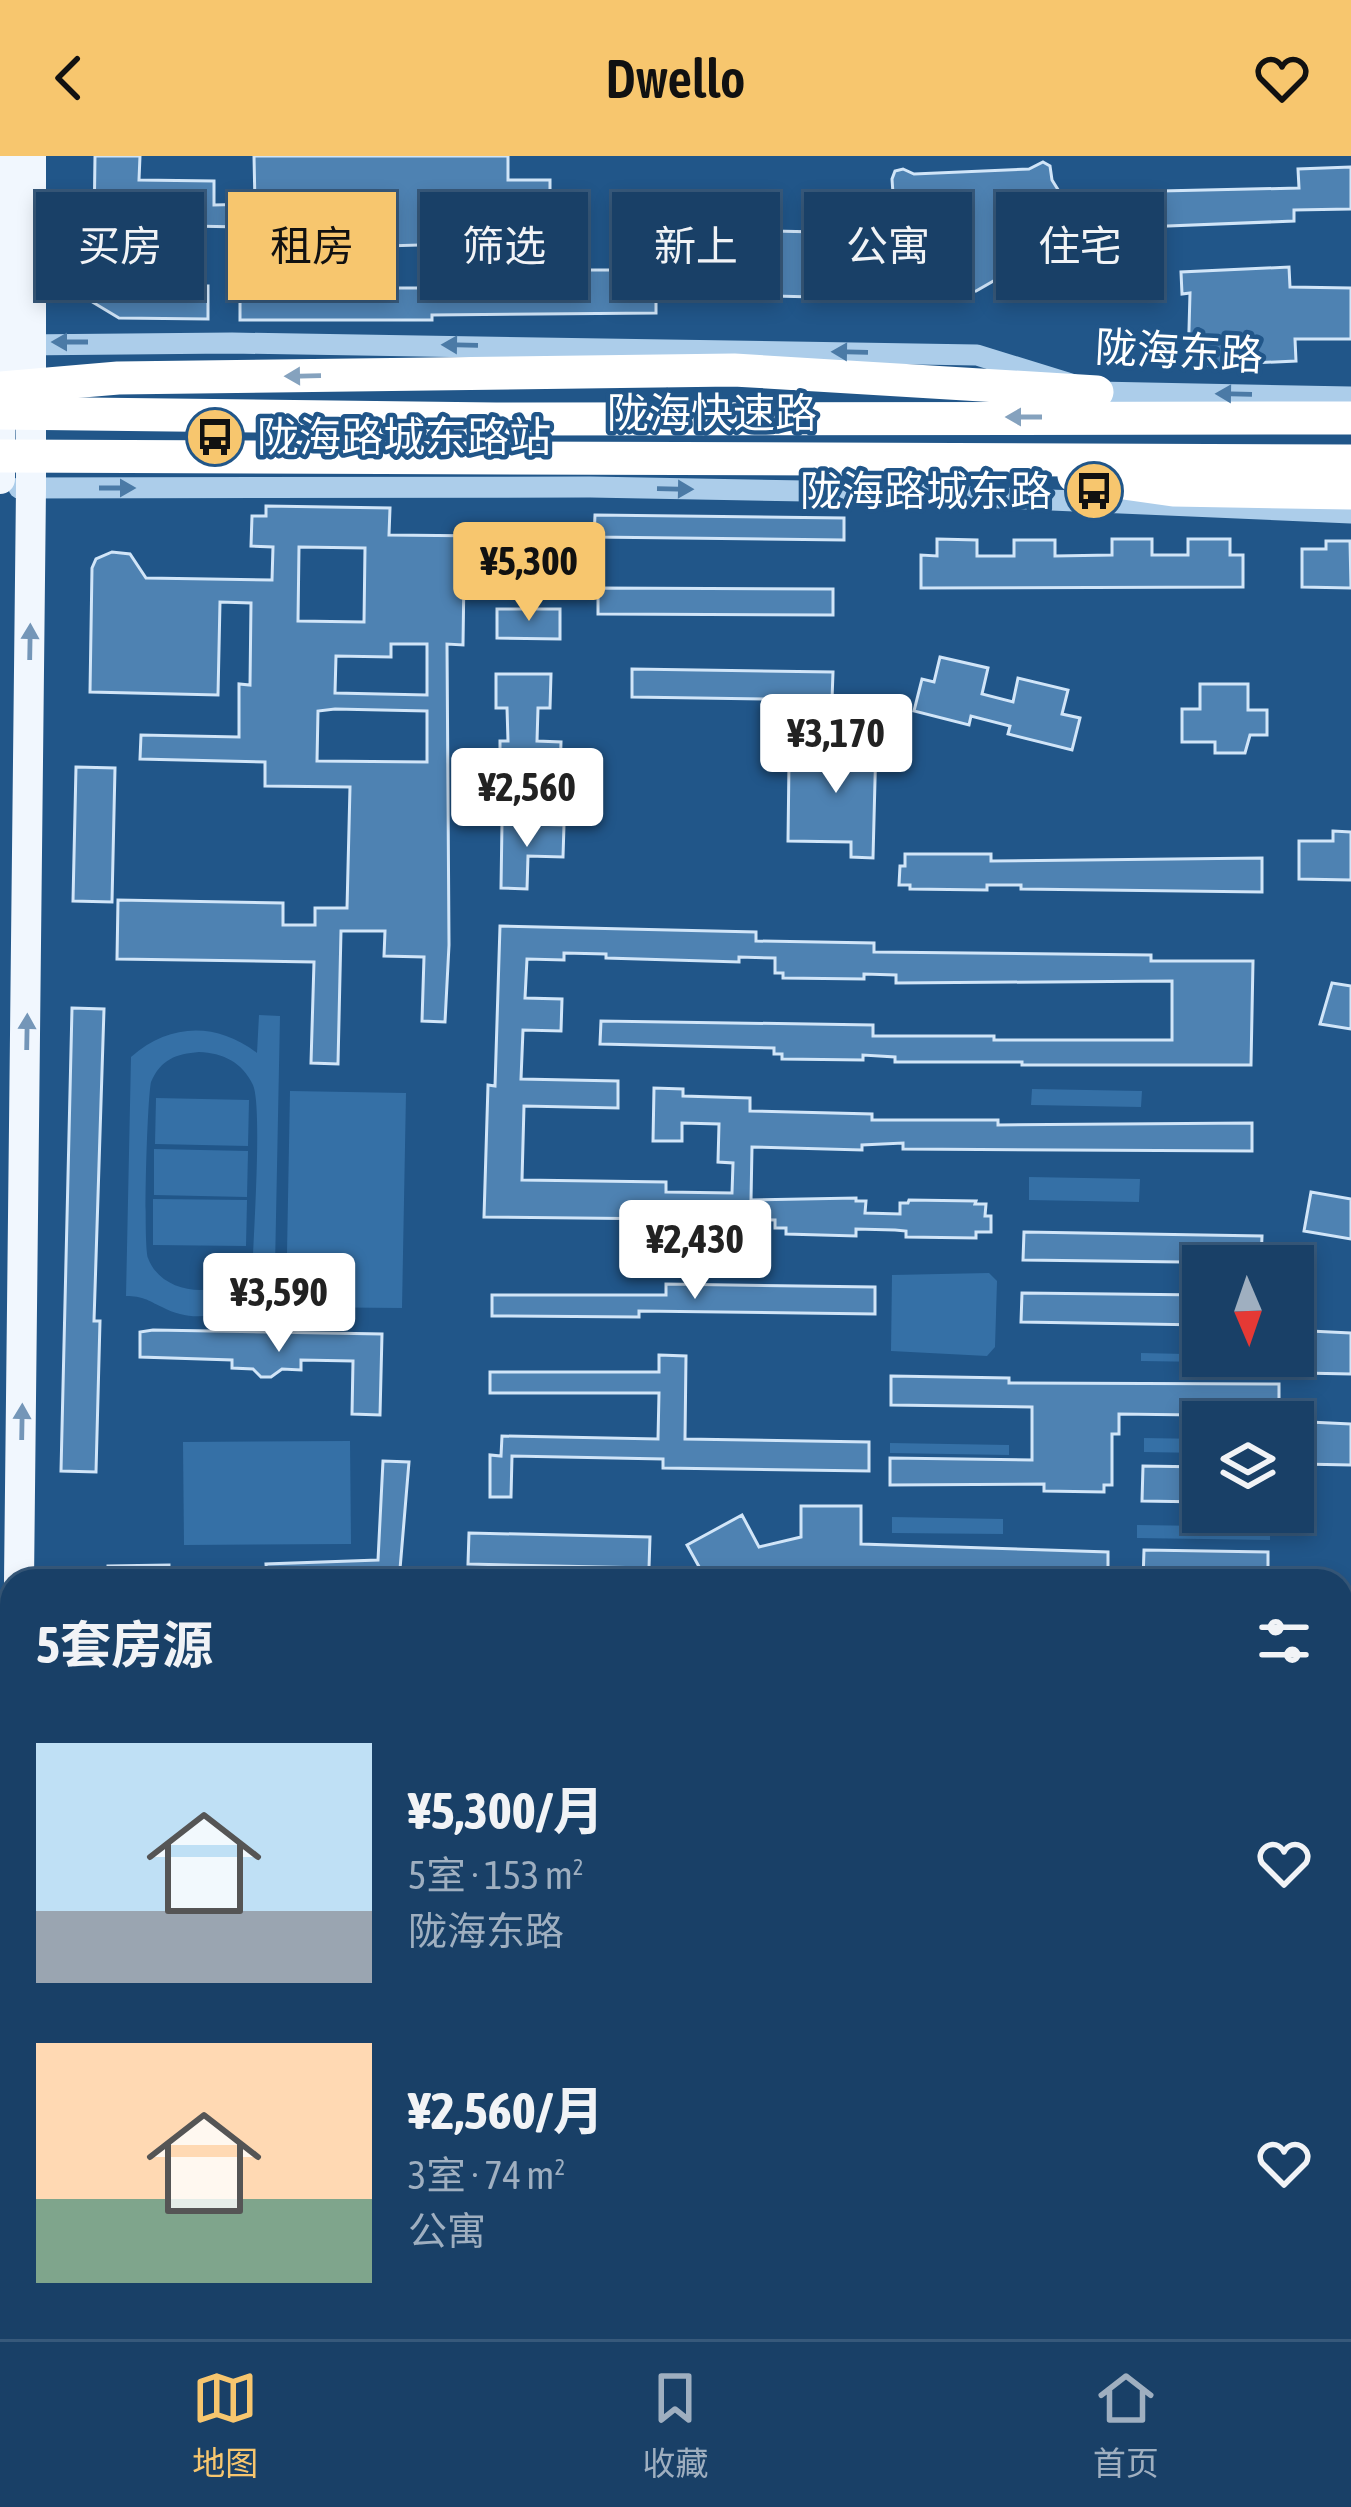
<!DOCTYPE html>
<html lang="zh">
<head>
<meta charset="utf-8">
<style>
	:root { --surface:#194067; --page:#264b70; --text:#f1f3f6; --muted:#9fafc0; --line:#37597b; --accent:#f7c66e }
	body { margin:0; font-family:"Asap Condensed","Noto Sans SC",sans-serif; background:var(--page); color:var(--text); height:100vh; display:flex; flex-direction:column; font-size:45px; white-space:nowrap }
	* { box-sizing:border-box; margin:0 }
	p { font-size:39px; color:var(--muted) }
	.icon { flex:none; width:66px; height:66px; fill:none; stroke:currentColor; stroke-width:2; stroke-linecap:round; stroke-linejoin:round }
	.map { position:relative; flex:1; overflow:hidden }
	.panel { position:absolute; left:0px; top:1413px; width:1353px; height:771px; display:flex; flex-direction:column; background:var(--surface); border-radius:36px 36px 0 0; box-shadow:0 6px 18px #0003,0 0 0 3px var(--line) }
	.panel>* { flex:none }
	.hud { position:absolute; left:36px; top:36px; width:1281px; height:108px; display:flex; gap:24px }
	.needle { width:78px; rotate:178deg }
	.controls { position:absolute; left:1182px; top:1089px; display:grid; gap:24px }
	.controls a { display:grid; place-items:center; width:132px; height:132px; border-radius:0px; background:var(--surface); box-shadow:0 6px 18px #0003,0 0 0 3px var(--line); font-size:60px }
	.price { position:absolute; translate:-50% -102px; padding:0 27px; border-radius:12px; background:#fff; color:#222; font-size:39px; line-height:78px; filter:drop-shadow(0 3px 6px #0008) }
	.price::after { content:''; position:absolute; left:50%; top:72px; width:36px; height:27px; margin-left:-18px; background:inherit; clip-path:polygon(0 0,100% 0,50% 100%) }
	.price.on { background:var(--accent); color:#111 }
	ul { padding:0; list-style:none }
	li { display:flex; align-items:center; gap:36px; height:300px; padding:0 36px }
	li span { display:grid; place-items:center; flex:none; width:336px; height:240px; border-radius:0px; color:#555 }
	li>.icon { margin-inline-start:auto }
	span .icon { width:144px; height:144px; fill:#fffc; stroke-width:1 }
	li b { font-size:51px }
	h2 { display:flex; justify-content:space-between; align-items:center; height:144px; padding:0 36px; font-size:51px }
	.tag { padding:0 42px; border-radius:0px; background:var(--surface); box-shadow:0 6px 18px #0003,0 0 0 3px var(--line); font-size:42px; line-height:108px }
	.tag.on { background:var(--accent); color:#111 }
	header { display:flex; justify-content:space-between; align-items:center; height:156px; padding:0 36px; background:var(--accent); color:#111; font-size:54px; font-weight:600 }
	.tabs { display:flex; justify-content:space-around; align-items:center; height:168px; border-top:3px solid var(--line); background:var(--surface); font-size:33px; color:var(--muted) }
	.tabs a { display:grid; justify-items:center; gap:6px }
	.tabs .on { color:var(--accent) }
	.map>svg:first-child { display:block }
	.green { fill:#3570a6; fill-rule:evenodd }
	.building { fill:#4e82b2; stroke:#d1e5f8; stroke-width:3; fill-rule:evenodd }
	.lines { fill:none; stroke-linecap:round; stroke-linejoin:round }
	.minor { stroke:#accdea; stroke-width:21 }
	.major { stroke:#f1f7fe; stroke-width:30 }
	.highway { stroke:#fff; stroke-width:33 }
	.oneway { fill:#4b7aa6 }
	.oneway2 { fill:#85a2be }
	.oneway3 { fill:#7496b8 }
	.labels { text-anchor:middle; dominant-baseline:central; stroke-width:9; stroke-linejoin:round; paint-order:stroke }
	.street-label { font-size:42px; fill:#fff; stroke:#215689 }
	.poi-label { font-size:42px; fill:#fff; stroke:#215689; text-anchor:start }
</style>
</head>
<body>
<header><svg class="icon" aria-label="back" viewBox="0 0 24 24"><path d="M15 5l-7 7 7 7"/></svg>Dwello<svg class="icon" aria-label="heart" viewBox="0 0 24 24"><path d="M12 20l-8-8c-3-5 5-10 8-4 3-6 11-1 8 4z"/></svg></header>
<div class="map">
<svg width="1351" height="2183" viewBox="0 0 1351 2183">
	<rect width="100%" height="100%" fill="#215689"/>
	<!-- green -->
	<g class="green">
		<path d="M259,859L280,860L274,1162H253V1140C225,1160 194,1168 162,1151C147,1144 143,1140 126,1140L131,901C170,867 216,866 257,897ZM199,896C223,897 242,906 253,929C262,949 254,1071 253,1102C239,1120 225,1134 200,1134C179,1134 156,1124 148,1102C143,1089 147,945 151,926C161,903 176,898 199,896Z"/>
		<path d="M1032,933L1142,935L1141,951L1031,949Z"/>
		<path d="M290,935L406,937L402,1152L286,1151Z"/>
		<path d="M156,942L249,944L248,990L155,988Z"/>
		<path d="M154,993L248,995L247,1041L154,1039Z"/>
		<path d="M1029,1021L1140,1023L1139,1046L1029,1044Z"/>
		<path d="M153,1043L247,1044L246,1090L153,1089Z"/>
		<path d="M989,1117L997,1125L995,1191L987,1200L891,1195L892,1119Z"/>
		<path d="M1141,1197L1274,1200V1207L1141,1205Z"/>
		<path d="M1144,1282L1203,1283V1297L1144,1296Z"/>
		<path d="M350,1285L351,1388L184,1389L183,1286Z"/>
		<path d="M890,1287L1009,1289V1299L890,1297Z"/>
		<path d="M892,1361L1003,1363V1378L892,1377Z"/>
		<path d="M1137,1369L1270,1371V1384L1137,1382Z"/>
		<path d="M1341,2089L1351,2091V2183H561L562,2172H1341Z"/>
		<path d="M48,2172H463L462,2183H48Z"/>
	</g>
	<!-- building -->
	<g class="building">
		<path d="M95,0H140L139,24L214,25V49L255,48L254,0H508V24H550V78H574V114H681L682,73L817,76L815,141L656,137V157L432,159V164H240V132H454V88L241,94V71L139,69V75L94,74Z"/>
		<path d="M1043,6L1050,10L1052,24L1067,48H1058L1060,86H1067L1068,131L1055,132L1039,123L1022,120L997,123L976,135L900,139L892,23L895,15L903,13L914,18L1029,13Z"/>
		<path d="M1351,11V53L1294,54V65L1118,72L1116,36L1299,32L1298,13Z"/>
		<path d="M1289,111L1290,131L1351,132V183H1295L1296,205L1188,210L1190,137L1182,138L1181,116Z"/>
		<path d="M89,114L126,115V129H167V123L201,124V130H208V163L119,162L89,144Z"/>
		<path d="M266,350L390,352L389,379L572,381V421L464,419L463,489L447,488L449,789L445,866L422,865L424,801L384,800L385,775H341L338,908L311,907L314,806L117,803L118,744L283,747V769H315V752H347L350,631L265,630V606L140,603L141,579L239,581V528L250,529L251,447L220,446L218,539L90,536L92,412L96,403L112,396L130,398L146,422L272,424L273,391L251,390L252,360H266ZM299,391L365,392L364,466L298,465ZM391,488H427V539L335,537L336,500L391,501ZM335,553L427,555V606L317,605L318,555Z"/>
		<path d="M595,359L844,362V384L594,381Z"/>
		<path d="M937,383L977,384V400H1014V384H1055V400L1112,399V383H1152V399H1188V383H1230V399H1243V431L921,432V399L937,400Z"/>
		<path d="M1326,385H1350L1351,432L1302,431V393H1326Z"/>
		<path d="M598,432L833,433V459L598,458Z"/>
		<path d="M497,453H560V483L497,482Z"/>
		<path d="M940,501L988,512L982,538L1013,546L1018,522L1068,534L1062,558L1080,562L1072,594L1008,578L1010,570L971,560L969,569L914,555L922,523L934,526Z"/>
		<path d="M632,513L833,516L832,544L632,541Z"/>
		<path d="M496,518H551L550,552H538L537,585L561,586L560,621L500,620V585H508L507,552H496Z"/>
		<path d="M1200,528H1248V554H1267V579H1250L1245,597H1215V586H1182V553H1200Z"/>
		<path d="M840,571L869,572V586H876L873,702L851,701V686L788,685L789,606L830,607V598H839Z"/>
		<path d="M76,611L115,612L112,746L73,745Z"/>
		<path d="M502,667L564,669L563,701L528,700L527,733L501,732Z"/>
		<path d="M1333,675L1351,676V724L1299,723V685H1333Z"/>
		<path d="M905,698H991V705L1262,702V736L1021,733V729H987V734L910,733V729H899L900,710H905Z"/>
		<path d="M500,770L756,776V785L874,787V796L1151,799V805H1253L1251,909H1022V906H895V901L863,899V904L782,903V898H774V892L600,888L601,865L873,869V880H994V884H1172V825L896,827V819L864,818V823L783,822V817H775V802L739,801V806L606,802V798L564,797V804L527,803L525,842L562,843L561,875L523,874L521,923L618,925V952L524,950L522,1024L666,1026V1036L732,1037L733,1007L718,1006L719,968L682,967V985H653L654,932L683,933V940L750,942V955L872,958V964H998V969L1252,967V995L903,993V987L862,989V994L752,991L751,1044L856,1042V1045H866L865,1057L900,1058V1047H908L909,1044L976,1045L975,1048H986L985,1060H991V1076H976V1082L906,1081V1075L895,1074L856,1073V1080L786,1078V1072H775V1064L484,1061L488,929L495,930Z"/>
		<path d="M1332,827L1351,830V873L1320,868Z"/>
		<path d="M72,852L104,853L94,1165H100L96,1316L61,1315Z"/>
		<path d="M1311,1036L1351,1043V1083L1304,1075Z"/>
		<path d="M1024,1076L1262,1080L1261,1107L1023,1104Z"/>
		<path d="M666,1128L875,1131V1158L639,1155V1161L492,1160V1139H666Z"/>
		<path d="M1022,1137L1203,1139V1169L1021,1166Z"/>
		<path d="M153,1174L382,1178L380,1259L352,1258L353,1205L301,1204V1214L282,1213L271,1221H261L253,1213L232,1212V1204L140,1201V1176Z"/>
		<path d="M1310,1175L1351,1177V1218L1302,1217L1303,1179H1309Z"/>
		<path d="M659,1199L686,1200L685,1283L869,1286V1315L663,1312V1303L512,1300L511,1341H490V1299L501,1300L502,1280L658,1283L659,1237H490V1216H659Z"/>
		<path d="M891,1220L1009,1222V1227L1279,1228V1260L1119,1258V1278H1112V1329H1104V1336L1044,1335V1328L890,1329V1302L1032,1304V1251L891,1249Z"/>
		<path d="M1309,1266L1351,1268V1309L1301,1308L1302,1270H1309Z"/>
		<path d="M383,1305L409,1306L399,1425H267L266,1408L378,1404Z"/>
		<path d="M1143,1310L1203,1311V1346L1142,1345Z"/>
		<path d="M801,1350H861V1388L1108,1396V1417H1101L1100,1424L871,1419L866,1425L811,1413L759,1425H707L687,1389L742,1359L759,1391L801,1381Z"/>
		<path d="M469,1377L650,1381L649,1412L468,1408Z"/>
		<path d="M1144,1394L1268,1396V1425H1143Z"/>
		<path d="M169,1409V1425H108V1410Z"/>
	</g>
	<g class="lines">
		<!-- minor -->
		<g class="minor">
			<path d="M20,189L232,187L977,199L1097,236L1351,241"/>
			<path d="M19,332L590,331L864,336L1351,357"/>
			<path d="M0,1710L12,1711"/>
			<path d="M1341,1920L1351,1921"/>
		</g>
		<!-- major -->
		<g class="major">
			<path d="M0,323L3,0"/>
			<path d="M19,1425L31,332V0"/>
			<path d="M3,2183L12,1757"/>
		</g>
		<!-- highway -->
		<g class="highway">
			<path d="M0,232L118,222L734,214L1097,236"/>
			<path d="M0,257L496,263L1351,262"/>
			<path d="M0,300L1351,305"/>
			<path d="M1074,320L1173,334L1351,337"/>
		</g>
	</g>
	<!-- one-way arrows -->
	<defs><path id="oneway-solid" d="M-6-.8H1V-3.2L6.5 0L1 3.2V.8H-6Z" transform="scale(3)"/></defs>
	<g class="oneway">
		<use href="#oneway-solid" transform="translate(70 186) rotate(-180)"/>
		<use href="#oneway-solid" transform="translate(460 189) rotate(-179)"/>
		<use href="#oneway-solid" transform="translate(850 196) rotate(-179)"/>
		<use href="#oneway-solid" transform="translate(1234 238) rotate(-179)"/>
		<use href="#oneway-solid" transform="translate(117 332)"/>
		<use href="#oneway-solid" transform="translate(675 333) rotate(1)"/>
	</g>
	<g class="oneway2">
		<use href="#oneway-solid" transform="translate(303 220) rotate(179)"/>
		<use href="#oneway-solid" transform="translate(1024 261) rotate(180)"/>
	</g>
	<g class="oneway3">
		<use href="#oneway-solid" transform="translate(30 486) rotate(-89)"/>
		<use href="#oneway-solid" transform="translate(27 876) rotate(-89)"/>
		<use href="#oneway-solid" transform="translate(22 1266) rotate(-89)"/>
	</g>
	<!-- icons -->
	<defs>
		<symbol id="bus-disc" viewBox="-11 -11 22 22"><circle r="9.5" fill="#f7c66e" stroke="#215689"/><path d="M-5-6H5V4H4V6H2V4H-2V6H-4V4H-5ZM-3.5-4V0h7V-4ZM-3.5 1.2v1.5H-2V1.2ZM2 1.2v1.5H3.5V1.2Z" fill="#111"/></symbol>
	</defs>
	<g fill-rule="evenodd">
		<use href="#bus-disc" x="182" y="248" width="66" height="66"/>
		<use href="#bus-disc" x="1061" y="302" width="66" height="66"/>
	</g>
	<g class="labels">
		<!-- street labels -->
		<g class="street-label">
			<text transform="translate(1179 195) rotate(3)">陇海东路</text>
			<text x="712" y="257">陇海快速路</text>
		</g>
		<!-- poi labels -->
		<g class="poi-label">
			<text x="257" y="281">陇海路城东路站</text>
			<text x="1052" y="335" text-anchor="end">陇海路城东路</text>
		</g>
	</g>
</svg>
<div class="controls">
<a><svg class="needle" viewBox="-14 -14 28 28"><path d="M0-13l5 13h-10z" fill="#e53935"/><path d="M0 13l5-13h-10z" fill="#9fafc0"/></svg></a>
<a><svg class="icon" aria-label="layers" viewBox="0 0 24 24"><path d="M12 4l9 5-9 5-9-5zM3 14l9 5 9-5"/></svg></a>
</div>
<b class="price on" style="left:529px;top:468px">¥5,300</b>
<b class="price" style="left:836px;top:640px">¥3,170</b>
<b class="price" style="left:527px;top:694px">¥2,560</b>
<b class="price" style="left:695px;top:1146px">¥2,430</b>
<b class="price" style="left:279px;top:1199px">¥3,590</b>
<div class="hud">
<a class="tag">买房</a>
<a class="tag on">租房</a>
<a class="tag">筛选</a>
<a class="tag">新上</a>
<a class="tag">公寓</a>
<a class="tag">住宅</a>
</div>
<section class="panel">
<h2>5套房源<svg class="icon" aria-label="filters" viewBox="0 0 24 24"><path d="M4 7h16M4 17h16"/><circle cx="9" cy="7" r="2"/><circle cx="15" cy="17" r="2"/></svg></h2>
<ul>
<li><span style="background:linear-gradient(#bfe0f5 70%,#9aa5b1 0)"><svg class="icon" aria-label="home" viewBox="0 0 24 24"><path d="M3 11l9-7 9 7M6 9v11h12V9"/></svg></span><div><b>¥5,300/月</b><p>5室 · 153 m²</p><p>陇海东路</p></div><svg class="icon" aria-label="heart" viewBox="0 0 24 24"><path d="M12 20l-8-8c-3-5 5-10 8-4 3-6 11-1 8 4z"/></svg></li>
<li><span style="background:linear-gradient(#ffd9b3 65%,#7fa58c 0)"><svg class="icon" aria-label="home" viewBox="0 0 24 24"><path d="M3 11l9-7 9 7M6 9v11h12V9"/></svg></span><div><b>¥2,560/月</b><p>3室 · 74 m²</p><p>公寓</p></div><svg class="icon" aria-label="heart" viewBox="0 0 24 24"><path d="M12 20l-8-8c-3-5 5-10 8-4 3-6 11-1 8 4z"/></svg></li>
</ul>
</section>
</div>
<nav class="tabs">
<a class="on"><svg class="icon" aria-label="map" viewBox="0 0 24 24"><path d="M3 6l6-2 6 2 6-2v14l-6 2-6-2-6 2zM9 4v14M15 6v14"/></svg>地图</a>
<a><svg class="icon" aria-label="saved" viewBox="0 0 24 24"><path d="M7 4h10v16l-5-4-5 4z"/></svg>收藏</a>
<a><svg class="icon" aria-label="home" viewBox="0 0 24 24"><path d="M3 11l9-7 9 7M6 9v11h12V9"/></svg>首页</a>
</nav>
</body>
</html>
